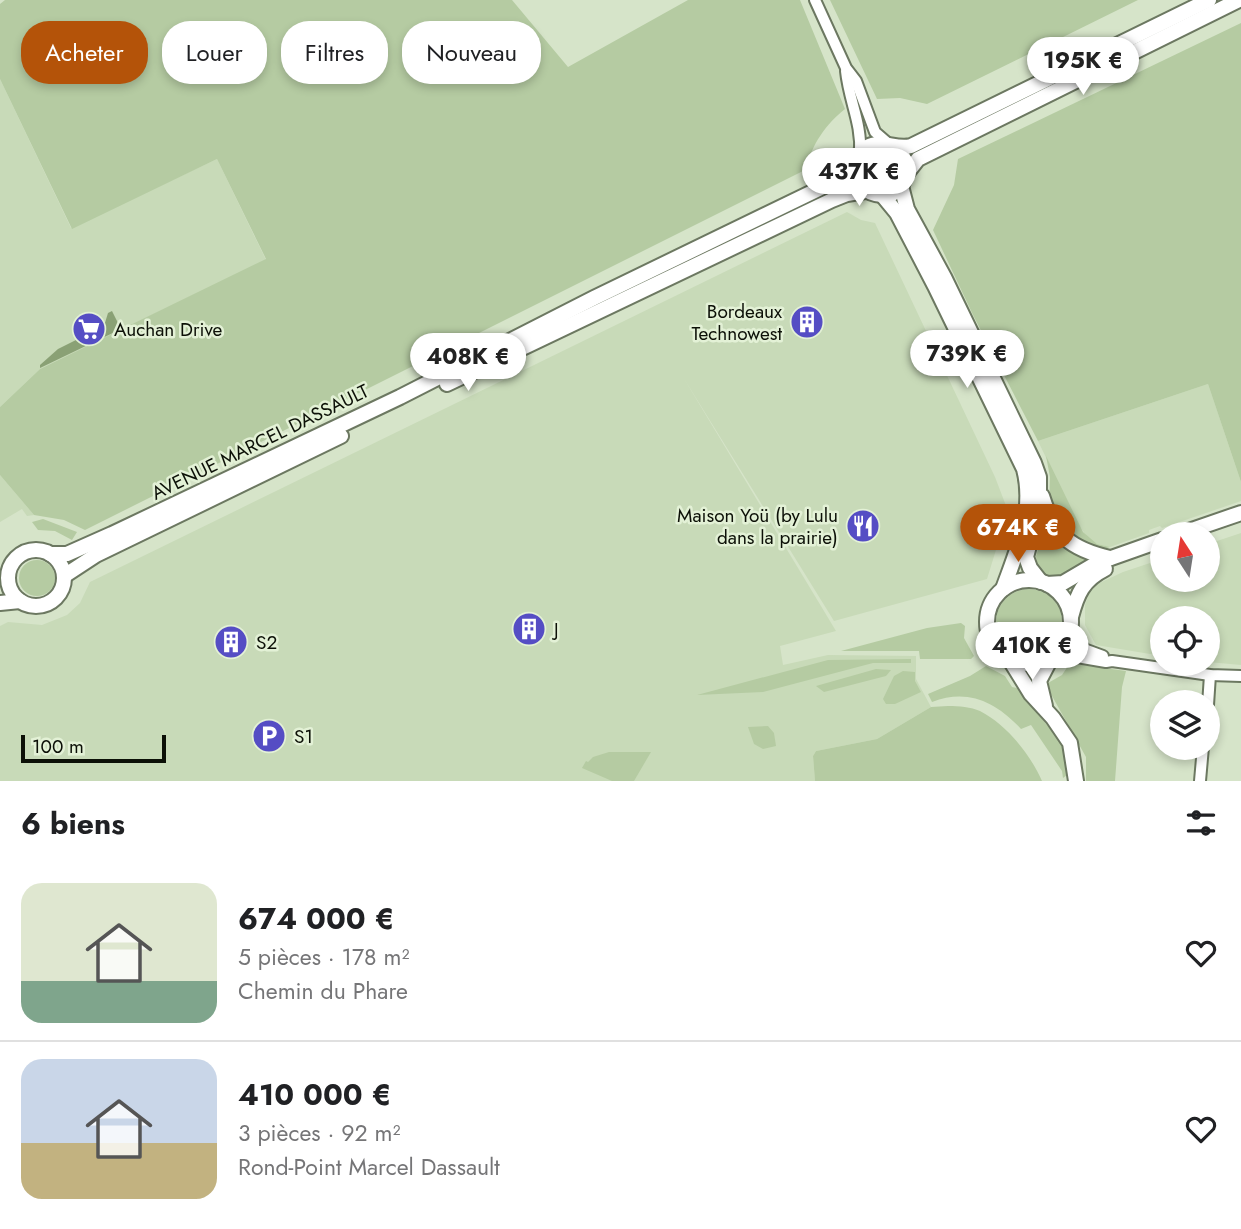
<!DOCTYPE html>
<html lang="fr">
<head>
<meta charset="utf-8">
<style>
	:root { --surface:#fff; --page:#f6f6f6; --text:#202124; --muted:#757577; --line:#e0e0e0; --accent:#b45309 }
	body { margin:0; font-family:Jost,sans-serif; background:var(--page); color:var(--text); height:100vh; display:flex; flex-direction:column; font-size:26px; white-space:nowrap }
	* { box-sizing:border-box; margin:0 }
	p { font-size:23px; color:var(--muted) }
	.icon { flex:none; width:38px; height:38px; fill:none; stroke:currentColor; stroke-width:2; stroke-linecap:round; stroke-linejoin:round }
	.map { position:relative; height:781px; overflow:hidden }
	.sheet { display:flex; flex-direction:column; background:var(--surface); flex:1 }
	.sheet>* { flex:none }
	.guide { position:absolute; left:21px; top:21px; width:700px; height:63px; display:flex; gap:14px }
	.needle { width:46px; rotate:348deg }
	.tools { position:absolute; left:1150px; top:522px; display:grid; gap:14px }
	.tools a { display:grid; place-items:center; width:70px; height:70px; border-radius:50%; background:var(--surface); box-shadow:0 4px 10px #0003; font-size:35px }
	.scale { position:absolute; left:21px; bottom:18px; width:145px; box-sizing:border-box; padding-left:7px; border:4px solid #0c1007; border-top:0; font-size:19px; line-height:24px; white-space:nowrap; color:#0c1007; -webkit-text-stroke:5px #e3f1d6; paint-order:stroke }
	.price { position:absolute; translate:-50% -60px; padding:0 16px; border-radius:24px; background:#fff; color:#222; font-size:23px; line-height:46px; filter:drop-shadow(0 2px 4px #0008) }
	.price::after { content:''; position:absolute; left:50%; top:42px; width:21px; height:16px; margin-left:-10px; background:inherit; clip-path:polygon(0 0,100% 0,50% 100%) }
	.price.on { background:var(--accent); color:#fff }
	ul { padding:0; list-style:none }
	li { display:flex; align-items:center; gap:21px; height:175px; padding:0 21px }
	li+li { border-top:2px solid var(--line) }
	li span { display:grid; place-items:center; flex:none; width:196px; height:140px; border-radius:21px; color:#555 }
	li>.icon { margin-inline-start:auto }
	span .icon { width:84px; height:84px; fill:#fffc; stroke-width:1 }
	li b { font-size:30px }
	h2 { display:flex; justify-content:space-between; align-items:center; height:84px; padding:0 21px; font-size:30px }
	.chip { padding:0 24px; border-radius:28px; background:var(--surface); box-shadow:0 4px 10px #0003; font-size:24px; line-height:63px }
	.chip.on { background:var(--accent); color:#fff }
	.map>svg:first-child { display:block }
	.built { fill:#c8dab8 }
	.green { fill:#b5cba2 }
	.water { fill:#8aa175 }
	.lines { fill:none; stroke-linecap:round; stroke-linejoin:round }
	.minor-casing { stroke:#6c7861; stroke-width:14 }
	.major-casing { stroke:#6c7861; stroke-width:18 }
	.minor { stroke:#fff; stroke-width:10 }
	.major { stroke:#fff; stroke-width:14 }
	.labels { text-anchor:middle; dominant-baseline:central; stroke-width:5; stroke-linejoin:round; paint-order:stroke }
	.poi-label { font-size:19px; fill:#0c1007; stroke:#e3f1d6; text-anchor:start }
	.street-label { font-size:19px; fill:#0c1007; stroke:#e3f1d6 }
</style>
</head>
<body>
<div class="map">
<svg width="1241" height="781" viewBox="0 0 1241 781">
	<rect width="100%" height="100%" fill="#d6e4c9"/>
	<!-- built -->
	<g class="built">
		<path d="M0,79L71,228L217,159L266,260L40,369L0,407Z"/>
		<path d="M847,212L861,220L875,223L995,477L1008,511L987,579L834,621L683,377L836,631L780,646L783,665L828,655L916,656V679L931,707L877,739L816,751L813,756L815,781H0V626L8,622L42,625L67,615L80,603L90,582Z"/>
		<path d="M1208,384L1241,482V501L1162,528L1160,526L1149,530V533L1110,547L1097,544L1088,538L1078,524L1038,441Z"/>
		<path d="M0,475L34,515L27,516L22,509L0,522Z"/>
		<path d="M1241,533V665L1208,662V618H1162V656L1096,645L1085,625V605L1091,587L1123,572L1162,559V579H1208V544Z"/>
	</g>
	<!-- green -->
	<g class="green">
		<path d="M5,0H512L568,67L688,0H800L845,109C827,123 810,146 807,169L85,530L64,520L34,515L0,475V407L40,369L266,259L217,159L72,229L0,79V4Z"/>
		<path d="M830,0H1138L927,104L900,98L877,99Z"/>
		<path d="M1241,23V482L1208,384L1038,441L974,317L933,230L954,185L958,159Z"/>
		<circle cx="880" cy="169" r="18"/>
		<path d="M1046,456L1083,532L1097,544L1110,547L1096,552L1073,543L1049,506L1050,477Z"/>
		<path d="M1045,516L1088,559C1072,571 1055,587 1037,568L1036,556L1046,525L1043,524Z"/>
		<path d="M43,519L77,532L72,540L55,531L38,530L32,522Z"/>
		<circle cx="37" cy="578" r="18"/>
		<circle cx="1029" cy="622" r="33"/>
		<path d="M961,623L965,626L964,638L974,656L971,659H920L919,651H841L927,628Z"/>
		<path d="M911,659V663H873L763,692L697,695L828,660Z"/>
		<path d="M1075,664L1126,671L1122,687L1115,781H1086V757L1047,687L1048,683L1062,675L1068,666Z"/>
		<path d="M986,666L1005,676L1012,687L1022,689L1033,708L1065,747L1071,772L1063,778L1062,771L1031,725L1021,729C996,702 968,688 932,702L928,694L970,676Z"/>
		<path d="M876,669L891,670L886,676L824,692L816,686Z"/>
		<path d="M903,671L915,672V681L921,692L895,704H886L883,699L894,676Z"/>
		<path d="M948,706C959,706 971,707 980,711C1007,725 1030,754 1042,781H815L813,756L816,751L877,739L931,707Z"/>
		<path d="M768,726L774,733L776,746L763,749L754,744L748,727Z"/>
		<path d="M609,752H651L634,781H612L582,768L586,761L588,762L593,757Z"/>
	</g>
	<!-- water -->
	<path class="water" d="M112,311L120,327L119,330L40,368V365L58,349L104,326L108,313Z"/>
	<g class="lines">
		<defs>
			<g id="minor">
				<path d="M815,0L846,68L856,81L875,132L890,145"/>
				<path d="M846,71C849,101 862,123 860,154"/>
				<path d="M1071,627L1084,649L1103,656"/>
				<path d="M1054,656H1071L1106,662L1112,661L1210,675L1241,676"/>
				<path d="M1208,705L1210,675"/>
				<path d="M1200,781L1203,747"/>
			</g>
			<g id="major">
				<path d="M894,147C912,161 909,182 892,194C860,202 839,165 867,147C881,139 896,150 911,146L1209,0"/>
				<path d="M907,173L918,159L1239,0"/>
				<path d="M901,186L907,209L944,277L1034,463L1039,477V508L1026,557L1030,568L1041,582"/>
				<path d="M883,196L897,213L935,286L1024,469C1035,511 1017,550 1003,589"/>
				<path d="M447,384L832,200L847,194L865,191"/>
				<path d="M1042,496C1054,535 1070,549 1110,558"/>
				<path d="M1180,534L1241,513"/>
				<circle cx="36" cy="578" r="28"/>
				<path d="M50,554H67L112,534L400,397L594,298L827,185L848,172L855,162"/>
				<path d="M64,576L96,555L341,436"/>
				<circle cx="1029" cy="622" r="42"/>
				<path d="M1047,584L1063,583L1097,563L1162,540"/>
				<path d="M0,603L20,601"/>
				<path d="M1071,617C1077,594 1083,580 1105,569"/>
				<path d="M1010,660L1031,694L1053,718L1070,743L1076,781"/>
				<path d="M1045,706L1039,681L1051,658"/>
			</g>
		</defs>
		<!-- minor casing -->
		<use href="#minor" class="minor-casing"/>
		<!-- major casing -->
		<use href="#major" class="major-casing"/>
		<!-- minor -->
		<use href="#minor" class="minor"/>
		<!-- major -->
		<use href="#major" class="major"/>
	</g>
	<!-- icons -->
	<defs>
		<symbol id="building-disc" viewBox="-11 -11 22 22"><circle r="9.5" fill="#554dc4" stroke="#e3f1d6"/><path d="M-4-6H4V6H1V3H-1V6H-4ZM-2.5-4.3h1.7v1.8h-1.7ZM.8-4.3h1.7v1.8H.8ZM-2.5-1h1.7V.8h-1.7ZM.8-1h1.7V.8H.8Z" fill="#fff"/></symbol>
		<symbol id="supermarket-disc" viewBox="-11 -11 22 22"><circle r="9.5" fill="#554dc4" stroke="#e3f1d6"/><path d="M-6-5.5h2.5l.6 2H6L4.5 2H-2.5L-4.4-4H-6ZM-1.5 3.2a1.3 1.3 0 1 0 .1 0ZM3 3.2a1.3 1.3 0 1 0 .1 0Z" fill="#fff"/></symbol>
		<symbol id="restaurant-disc" viewBox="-11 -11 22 22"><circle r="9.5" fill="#554dc4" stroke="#e3f1d6"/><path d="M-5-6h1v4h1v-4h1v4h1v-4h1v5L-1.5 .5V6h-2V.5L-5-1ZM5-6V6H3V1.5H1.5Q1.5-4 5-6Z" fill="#fff"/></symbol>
		<symbol id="parking-disc" viewBox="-11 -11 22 22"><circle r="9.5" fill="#554dc4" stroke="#e3f1d6"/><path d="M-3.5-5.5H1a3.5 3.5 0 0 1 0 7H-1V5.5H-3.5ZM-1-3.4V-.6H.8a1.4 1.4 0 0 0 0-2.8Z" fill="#fff"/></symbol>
	</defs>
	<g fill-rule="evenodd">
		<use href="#building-disc" x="788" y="303" width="38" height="38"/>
		<use href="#supermarket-disc" x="70" y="310" width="38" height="38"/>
		<use href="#restaurant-disc" x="844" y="507" width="38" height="38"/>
		<use href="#building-disc" x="510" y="610" width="38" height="38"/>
		<use href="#building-disc" x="212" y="623" width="38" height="38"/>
		<use href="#parking-disc" x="250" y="717" width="38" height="38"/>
	</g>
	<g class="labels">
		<!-- poi labels -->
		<g class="poi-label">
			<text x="782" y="311" text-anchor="end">Bordeaux<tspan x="782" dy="22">Technowest</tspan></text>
			<text x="114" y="329">Auchan Drive</text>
			<text x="838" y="515" text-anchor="end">Maison Yoü (by Lulu<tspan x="838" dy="22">dans la prairie)</tspan></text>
			<text x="554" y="629">J</text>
			<text x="256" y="642">S2</text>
			<text x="294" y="736">S1</text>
		</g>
		<!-- street labels -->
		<g class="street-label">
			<text transform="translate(260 442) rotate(-26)">AVENUE MARCEL DASSAULT</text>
		</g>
	</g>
</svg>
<div class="tools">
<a><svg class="needle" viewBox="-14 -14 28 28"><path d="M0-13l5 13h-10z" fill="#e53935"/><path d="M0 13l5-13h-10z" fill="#757577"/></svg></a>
<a><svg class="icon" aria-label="locate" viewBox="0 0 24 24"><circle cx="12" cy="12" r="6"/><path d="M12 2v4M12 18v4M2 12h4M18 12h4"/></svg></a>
<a><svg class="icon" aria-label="layers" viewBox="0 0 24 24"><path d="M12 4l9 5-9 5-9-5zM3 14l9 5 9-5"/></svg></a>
</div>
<div class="scale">100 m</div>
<b class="price" style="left:1083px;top:97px">195K €</b>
<b class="price" style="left:859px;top:208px">437K €</b>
<b class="price" style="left:967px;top:390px">739K €</b>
<b class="price" style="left:468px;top:393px">408K €</b>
<b class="price on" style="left:1018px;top:564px">674K €</b>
<b class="price" style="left:1032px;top:682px">410K €</b>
<div class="guide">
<a class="chip on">Acheter</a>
<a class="chip">Louer</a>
<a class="chip">Filtres</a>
<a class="chip">Nouveau</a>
</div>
</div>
<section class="sheet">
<h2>6 biens<svg class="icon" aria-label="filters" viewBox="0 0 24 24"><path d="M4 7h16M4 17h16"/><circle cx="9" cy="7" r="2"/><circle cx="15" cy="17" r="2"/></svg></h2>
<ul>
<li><span style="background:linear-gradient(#dfe7d0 70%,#7fa58c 0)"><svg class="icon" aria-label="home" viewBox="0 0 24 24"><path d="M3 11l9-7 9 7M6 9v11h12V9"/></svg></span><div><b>674 000 €</b><p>5 pièces · 178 m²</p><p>Chemin du Phare</p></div><svg class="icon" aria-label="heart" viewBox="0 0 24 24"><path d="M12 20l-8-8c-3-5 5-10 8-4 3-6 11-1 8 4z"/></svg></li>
<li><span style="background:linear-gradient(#c9d6e8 60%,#c2b280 0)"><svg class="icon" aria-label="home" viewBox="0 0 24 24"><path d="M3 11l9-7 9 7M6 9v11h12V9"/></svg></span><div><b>410 000 €</b><p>3 pièces · 92 m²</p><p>Rond-Point Marcel Dassault</p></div><svg class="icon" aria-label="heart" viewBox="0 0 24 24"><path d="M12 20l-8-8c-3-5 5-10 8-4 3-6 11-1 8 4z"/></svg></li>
</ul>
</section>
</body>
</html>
